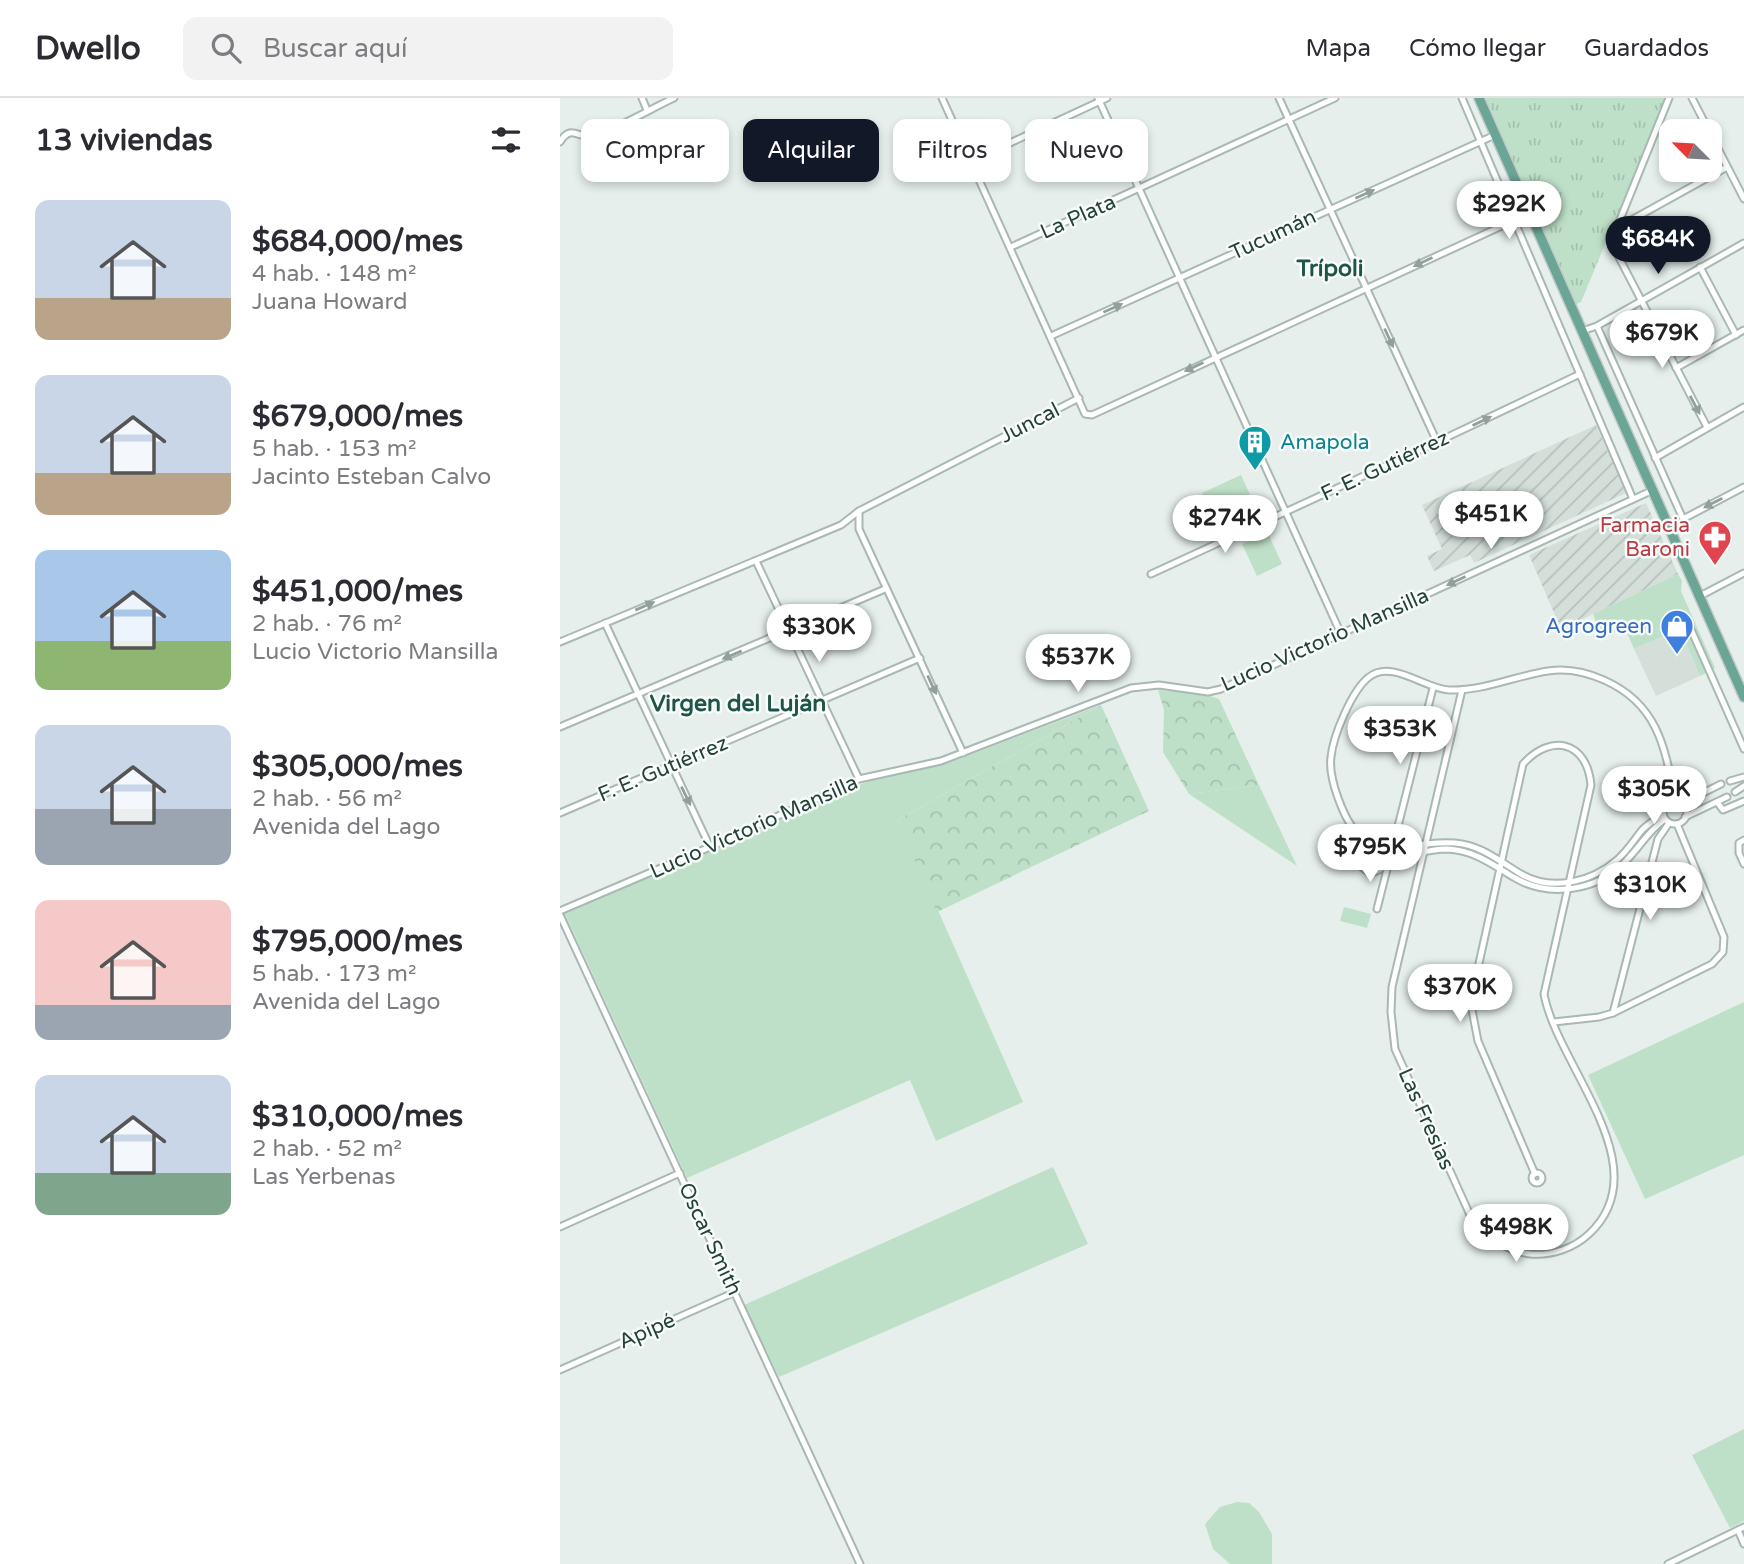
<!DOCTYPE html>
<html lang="es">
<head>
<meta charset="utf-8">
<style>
	:root { --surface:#fff; --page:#f2f2f3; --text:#2b2b33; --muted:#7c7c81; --line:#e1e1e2; --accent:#111827 }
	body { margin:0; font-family:"Varela Round",sans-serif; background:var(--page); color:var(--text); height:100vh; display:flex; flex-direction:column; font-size:26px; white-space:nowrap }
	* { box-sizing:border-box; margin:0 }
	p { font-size:23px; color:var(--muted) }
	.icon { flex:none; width:38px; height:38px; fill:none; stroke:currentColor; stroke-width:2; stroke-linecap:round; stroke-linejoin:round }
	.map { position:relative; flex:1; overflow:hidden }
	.sheet { display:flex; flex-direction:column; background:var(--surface); width:560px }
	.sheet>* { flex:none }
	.guide { position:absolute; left:21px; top:21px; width:665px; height:63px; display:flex; gap:14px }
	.needle { width:46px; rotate:294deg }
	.tools { position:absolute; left:1099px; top:21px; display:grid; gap:14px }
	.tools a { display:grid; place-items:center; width:63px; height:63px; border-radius:14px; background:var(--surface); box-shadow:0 4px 10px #0003; font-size:35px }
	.price { position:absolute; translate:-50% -60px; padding:0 16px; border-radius:24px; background:#fff; color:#222; font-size:23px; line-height:46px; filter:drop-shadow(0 2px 4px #0008) }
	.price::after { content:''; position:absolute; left:50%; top:42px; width:21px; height:16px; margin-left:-10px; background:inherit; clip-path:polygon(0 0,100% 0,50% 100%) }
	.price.active { background:var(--accent); color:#fff }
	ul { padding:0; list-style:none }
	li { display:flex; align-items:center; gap:21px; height:175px; padding:0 35px }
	li span { display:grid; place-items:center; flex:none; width:196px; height:140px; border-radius:14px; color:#555 }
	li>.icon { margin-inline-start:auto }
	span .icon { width:84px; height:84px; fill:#fffc; stroke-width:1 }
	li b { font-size:30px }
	h2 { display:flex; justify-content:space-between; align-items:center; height:84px; padding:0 35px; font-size:30px }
	.chip { padding:0 24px; border-radius:14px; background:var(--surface); box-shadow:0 4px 10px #0003; font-size:24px; line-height:63px }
	.chip.active { background:var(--accent); color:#fff }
	header { display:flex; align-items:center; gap:42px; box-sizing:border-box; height:98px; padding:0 35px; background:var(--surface); border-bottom:2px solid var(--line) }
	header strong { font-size:33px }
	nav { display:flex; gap:38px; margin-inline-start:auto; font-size:24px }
	.search { width:490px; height:63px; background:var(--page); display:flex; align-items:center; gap:18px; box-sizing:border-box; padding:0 24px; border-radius:14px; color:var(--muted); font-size:26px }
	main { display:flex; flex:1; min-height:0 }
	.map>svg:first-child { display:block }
	.built { fill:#d4dfda }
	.industrial { fill:url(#industrial-furrows) }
	.grass { fill:#bfe0c8 }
	.forest { fill:url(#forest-crowns) }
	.park { fill:url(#park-tufts) }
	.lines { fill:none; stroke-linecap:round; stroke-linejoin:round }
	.canal { stroke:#8ec9d4; stroke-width:7 }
	.minor-casing { stroke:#a8b8b2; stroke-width:9 }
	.primary-casing { stroke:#c2cac8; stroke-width:12 }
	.minor { stroke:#fff; stroke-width:5 }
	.primary { stroke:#6aa596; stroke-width:9 }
	.oneway { fill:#92a09c }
	.labels { text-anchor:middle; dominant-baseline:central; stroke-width:5; stroke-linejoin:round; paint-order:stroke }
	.street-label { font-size:21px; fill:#24423a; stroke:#f7fbf9 }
	.culture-label { font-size:21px; fill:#0d838f; stroke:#f7fbf9; text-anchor:start }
	.health-label { font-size:21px; fill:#be3a42; stroke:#f7fbf9; text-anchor:end }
	.shop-label { font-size:21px; fill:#366cbe; stroke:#f7fbf9; text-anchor:end }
	.neighbourhood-label { font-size:23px; font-weight:bold; fill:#1f5548; stroke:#f7fbf9 }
</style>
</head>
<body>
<header>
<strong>Dwello</strong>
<div class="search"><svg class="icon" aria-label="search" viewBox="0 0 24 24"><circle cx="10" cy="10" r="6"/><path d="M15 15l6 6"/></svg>Buscar aquí</div>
<nav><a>Mapa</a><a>Cómo llegar</a><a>Guardados</a></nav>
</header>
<main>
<section class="sheet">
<h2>13 viviendas<svg class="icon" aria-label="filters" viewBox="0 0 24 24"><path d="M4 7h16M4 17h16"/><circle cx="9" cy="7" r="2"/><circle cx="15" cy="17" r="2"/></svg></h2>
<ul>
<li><span style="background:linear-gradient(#c9d6e8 70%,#b9a48a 0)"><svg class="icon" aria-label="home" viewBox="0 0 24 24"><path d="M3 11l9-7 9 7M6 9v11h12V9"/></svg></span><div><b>$684,000/mes</b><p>4 hab. · 148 m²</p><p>Juana Howard</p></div></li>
<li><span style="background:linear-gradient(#c9d6e8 70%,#b9a48a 0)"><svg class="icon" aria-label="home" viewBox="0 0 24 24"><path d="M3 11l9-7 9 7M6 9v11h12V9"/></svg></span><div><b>$679,000/mes</b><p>5 hab. · 153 m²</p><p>Jacinto Esteban Calvo</p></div></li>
<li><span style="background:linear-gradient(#a9c7e8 65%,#8fb573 0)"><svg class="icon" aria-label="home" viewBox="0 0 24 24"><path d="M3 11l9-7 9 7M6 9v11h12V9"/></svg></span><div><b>$451,000/mes</b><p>2 hab. · 76 m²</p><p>Lucio Victorio Mansilla</p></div></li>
<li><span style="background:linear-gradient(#c9d6e8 60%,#9aa5b1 0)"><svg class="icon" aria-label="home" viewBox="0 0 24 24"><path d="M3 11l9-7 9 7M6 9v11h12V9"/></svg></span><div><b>$305,000/mes</b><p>2 hab. · 56 m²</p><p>Avenida del Lago</p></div></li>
<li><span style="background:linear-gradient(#f6c9c9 75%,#9aa5b1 0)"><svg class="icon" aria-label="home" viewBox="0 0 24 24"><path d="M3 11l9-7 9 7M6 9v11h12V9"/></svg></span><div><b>$795,000/mes</b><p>5 hab. · 173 m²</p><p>Avenida del Lago</p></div></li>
<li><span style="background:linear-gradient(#c9d6e8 70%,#7fa58c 0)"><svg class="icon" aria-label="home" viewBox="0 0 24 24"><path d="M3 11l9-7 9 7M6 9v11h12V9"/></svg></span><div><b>$310,000/mes</b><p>2 hab. · 52 m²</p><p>Las Yerbenas</p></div></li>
</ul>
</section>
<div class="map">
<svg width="1184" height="1466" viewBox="0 0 1184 1466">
	<defs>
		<pattern id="industrial-furrows" width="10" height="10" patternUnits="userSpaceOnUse" patternTransform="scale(1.75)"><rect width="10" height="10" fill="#d4dfda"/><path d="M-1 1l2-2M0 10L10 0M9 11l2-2" fill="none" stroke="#b6c1bc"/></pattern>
		<pattern id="forest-crowns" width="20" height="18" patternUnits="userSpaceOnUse" patternTransform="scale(1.75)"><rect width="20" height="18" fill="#bfe0c8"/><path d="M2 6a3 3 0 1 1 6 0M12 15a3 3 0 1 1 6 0" fill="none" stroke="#a4c1ad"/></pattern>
		<pattern id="park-tufts" width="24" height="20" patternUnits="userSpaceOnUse" patternTransform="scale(1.75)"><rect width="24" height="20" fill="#bfe0c8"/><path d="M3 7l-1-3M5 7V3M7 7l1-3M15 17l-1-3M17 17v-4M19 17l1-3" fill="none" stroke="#a4c1ad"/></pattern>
	</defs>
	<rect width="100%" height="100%" fill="#e6efeb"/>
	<!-- built -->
	<path class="built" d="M1120,531L1140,578L1096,598L1074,551Z"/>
	<!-- industrial -->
	<g class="industrial">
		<path d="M1036,327L1066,395L914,465L910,457L874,473L867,458L882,451L862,407Z"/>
		<path d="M1086,405L1118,476L1001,531L969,457Z"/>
	</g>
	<!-- grass -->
	<g class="grass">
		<path d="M681,377L695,408L657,426L642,395Z"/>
		<path d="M708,435L722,466L697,478L682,446Z"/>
		<path d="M1118,476L1122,483L1121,493L1155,570L1140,578L1120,531L1074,551L1065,530L1042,539L1033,516Z"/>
		<path d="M541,607L338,722L463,1004L376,1043L350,982L127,1080L5,816L313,681L388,665Z"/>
		<path d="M699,687L737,768L629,696Z"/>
		<path d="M784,809L811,816L807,830L780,823Z"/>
		<path d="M1184,904V1057L1085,1101L1028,977Z"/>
		<path d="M493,1069L528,1146L219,1279L184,1207Z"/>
		<path d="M1184,1331V1423L1170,1430L1132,1357Z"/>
		<path d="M677,1404L689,1405L699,1414L712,1436V1466H670L653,1451L645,1426L660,1409Z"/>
	</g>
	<!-- forest -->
	<g class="forest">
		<path d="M598,592L644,596L659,601L699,687L629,696L603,654L604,612Z"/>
		<path d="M541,607L589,713L377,814L338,722Z"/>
	</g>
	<!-- park -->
	<path class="park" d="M924,0H1106L1021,204L1014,207Z"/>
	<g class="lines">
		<!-- canal -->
		<path class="canal" d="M1092,713L1095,708"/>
		<defs>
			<g id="minor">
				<path d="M82,0L87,12"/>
				<path d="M382,0L525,316L532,317L970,115"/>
				<path d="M538,0L781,536"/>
				<path d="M719,0L877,344"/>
				<path d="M902,0L1073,401"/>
				<path d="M1109,0L1051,144L1147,329"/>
				<path d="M1132,0L1149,33"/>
				<path d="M1150,35L1184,101"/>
				<path d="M0,44C11,25 20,42 33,38C60,30 88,12 114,0"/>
				<path d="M411,63L547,0"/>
				<path d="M1057,130L1167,69"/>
				<path d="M451,149L775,0"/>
				<path d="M1140,169L1176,237"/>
				<path d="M1037,228L1123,421L1184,389"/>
				<path d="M1022,233L1037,228L1184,145"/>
				<path d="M491,238L935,37"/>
				<path d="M1116,270L1184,232"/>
				<path d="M1095,360L1184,309"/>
				<path d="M299,413V431L403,655"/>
				<path d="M196,463L299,681"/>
				<path d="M591,476L877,344L1020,276"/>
				<path d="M1140,498L1184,475"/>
				<path d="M45,525L150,749"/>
				<path d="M1129,527L1184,651"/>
				<path d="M0,544L281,427L299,413L519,300"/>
				<path d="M902,592L832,889L831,914L835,951L910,1117C925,1137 944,1153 970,1156C992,1158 1014,1150 1029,1136C1101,1069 997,968 984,896L1031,687C1027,643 991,635 963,666L912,897V912L918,943L975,1076"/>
				<path d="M0,629L325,491"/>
				<path d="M1170,683L1184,679"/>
				<path d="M1175,694L1184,688"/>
				<circle cx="1115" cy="714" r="12"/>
				<path d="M1157,704L1163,712L1184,703"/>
				<path d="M1123,705L1161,686"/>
				<path d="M0,715L360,560"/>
				<path d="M1103,717C1096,721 1088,726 1082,732C1074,742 1068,752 1058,761C1032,784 992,794 961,776C939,763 921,747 895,745C879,744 863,746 847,749C843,750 837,754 832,753C828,753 821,749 818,747C811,744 805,741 799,737C784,723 768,680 771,659C773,638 792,592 809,579C832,561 865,591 889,592C924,593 954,578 988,573C1007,570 1026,574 1044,582C1098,606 1105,649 1115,702"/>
				<path d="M1125,719L1167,699"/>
				<path d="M1184,742L1179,745V755L1184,766"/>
				<path d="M813,746L803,749L798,757L799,767L810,775C819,774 822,769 829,766C845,759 869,751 887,751C914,752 933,767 955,780C989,800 1037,793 1065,764C1080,749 1087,734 1105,721"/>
				<path d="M817,811L873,590"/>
				<path d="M0,813L150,749L299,681L381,663L571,590L599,587L648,594L661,591L1091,393"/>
				<path d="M0,817L300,1466"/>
				<path d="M1053,915L1098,741L1109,725"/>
				<path d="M994,924L1039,919L1053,915L1152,866L1163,854L1164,839L1117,726"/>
				<circle cx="977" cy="1080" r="5"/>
				<path d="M0,1129L120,1075"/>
				<path d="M0,1272L175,1194"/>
				<path d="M1178,1432L1184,1446"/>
				<path d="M1108,1466L1184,1429"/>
			</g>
			<path id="primary" d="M919,0L1184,599"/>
		</defs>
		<!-- minor casing -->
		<use href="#minor" class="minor-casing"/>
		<!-- primary casing -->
		<use href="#primary" class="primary-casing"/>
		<!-- minor -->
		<use href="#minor" class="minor"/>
		<!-- primary -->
		<use href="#primary" class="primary"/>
	</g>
	<!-- one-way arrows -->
	<defs><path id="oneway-solid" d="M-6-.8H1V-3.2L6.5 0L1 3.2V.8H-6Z" transform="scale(1.75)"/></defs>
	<g class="oneway">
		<use href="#oneway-solid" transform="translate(805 96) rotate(-24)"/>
		<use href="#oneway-solid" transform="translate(863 164) rotate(155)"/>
		<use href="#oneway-solid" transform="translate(553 210) rotate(-24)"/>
		<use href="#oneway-solid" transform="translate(829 240) rotate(65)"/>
		<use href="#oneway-solid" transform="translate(634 269) rotate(155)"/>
		<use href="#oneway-solid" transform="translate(1135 307) rotate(62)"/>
		<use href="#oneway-solid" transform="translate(922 323) rotate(-26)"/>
		<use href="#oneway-solid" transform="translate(1153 405) rotate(153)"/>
		<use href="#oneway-solid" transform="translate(896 483) rotate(155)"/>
		<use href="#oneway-solid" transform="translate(85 508) rotate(-23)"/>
		<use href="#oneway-solid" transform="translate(172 557) rotate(157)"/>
		<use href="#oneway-solid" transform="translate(372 587) rotate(65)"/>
		<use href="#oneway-solid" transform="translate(126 698) rotate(64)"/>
	</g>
	<!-- icons -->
	<defs>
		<symbol id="building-pin" viewBox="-11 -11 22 30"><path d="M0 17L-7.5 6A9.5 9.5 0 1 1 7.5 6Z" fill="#0f9aa8" stroke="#f7fbf9"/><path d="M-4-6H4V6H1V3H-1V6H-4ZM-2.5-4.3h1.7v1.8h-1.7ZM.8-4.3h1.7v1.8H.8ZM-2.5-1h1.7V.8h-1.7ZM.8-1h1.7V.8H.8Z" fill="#fff"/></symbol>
		<symbol id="pharmacy-pin" viewBox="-11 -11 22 30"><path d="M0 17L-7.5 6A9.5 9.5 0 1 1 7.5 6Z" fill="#e0444e" stroke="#f7fbf9"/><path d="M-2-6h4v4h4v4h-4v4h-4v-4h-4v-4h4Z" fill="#fff"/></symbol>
		<symbol id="shop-pin" viewBox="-11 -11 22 30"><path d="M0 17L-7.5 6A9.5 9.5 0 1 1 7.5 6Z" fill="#3f7fe0" stroke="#f7fbf9"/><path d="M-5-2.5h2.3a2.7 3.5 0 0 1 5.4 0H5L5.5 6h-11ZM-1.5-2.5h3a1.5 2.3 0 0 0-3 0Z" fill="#fff"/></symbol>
	</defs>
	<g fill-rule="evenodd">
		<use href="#building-pin" x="676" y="325" width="38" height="52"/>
		<use href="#pharmacy-pin" x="1136" y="420" width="38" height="52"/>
		<use href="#shop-pin" x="1098" y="509" width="38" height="52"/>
	</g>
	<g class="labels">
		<!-- street labels -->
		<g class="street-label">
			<text transform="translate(518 119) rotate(-24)">La Plata</text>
			<text transform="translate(713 137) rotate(-25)">Tucumán</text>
			<text transform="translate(470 325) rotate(-27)">Juncal</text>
			<text transform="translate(825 368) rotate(-25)">F. E. Gutiérrez</text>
			<text transform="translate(765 542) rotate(-24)">Lucio Victorio Mansilla</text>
			<text transform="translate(103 671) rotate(-23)">F. E. Gutiérrez</text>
			<text transform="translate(194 729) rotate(-24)">Lucio Victorio Mansilla</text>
			<text transform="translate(866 1021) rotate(66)">Las Fresias</text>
			<text transform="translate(150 1141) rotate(65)">Oscar Smith</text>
			<text transform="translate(87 1233) rotate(-24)">Apipé</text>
		</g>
		<!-- culture labels -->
		<g class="culture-label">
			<text x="720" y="344">Amapola</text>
		</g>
		<!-- health labels -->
		<g class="health-label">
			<text x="1130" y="427">Farmacia<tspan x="1130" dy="24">Baroni</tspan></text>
		</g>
		<!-- shop labels -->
		<g class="shop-label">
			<text x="1092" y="528">Agrogreen</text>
		</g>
		<!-- neighbourhood labels -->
		<g class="neighbourhood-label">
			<text x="770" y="171">Trípoli</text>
			<text x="178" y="606">Virgen del Luján</text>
		</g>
	</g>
</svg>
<div class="tools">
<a><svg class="needle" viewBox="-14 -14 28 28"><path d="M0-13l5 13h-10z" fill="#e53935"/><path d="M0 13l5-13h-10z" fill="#7c7c81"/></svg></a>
</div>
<b class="price" style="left:949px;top:143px">$292K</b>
<b class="price active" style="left:1098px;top:178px">$684K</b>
<b class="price" style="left:1102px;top:272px">$679K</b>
<b class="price" style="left:931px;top:453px">$451K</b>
<b class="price" style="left:665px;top:457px">$274K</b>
<b class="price" style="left:259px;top:566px">$330K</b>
<b class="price" style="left:518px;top:596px">$537K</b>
<b class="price" style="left:840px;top:668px">$353K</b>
<b class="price" style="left:1094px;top:728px">$305K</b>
<b class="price" style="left:810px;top:786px">$795K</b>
<b class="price" style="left:1090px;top:824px">$310K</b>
<b class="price" style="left:900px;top:926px">$370K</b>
<b class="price" style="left:956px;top:1166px">$498K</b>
<div class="guide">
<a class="chip">Comprar</a>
<a class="chip active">Alquilar</a>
<a class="chip">Filtros</a>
<a class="chip">Nuevo</a>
</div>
</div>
</main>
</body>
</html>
